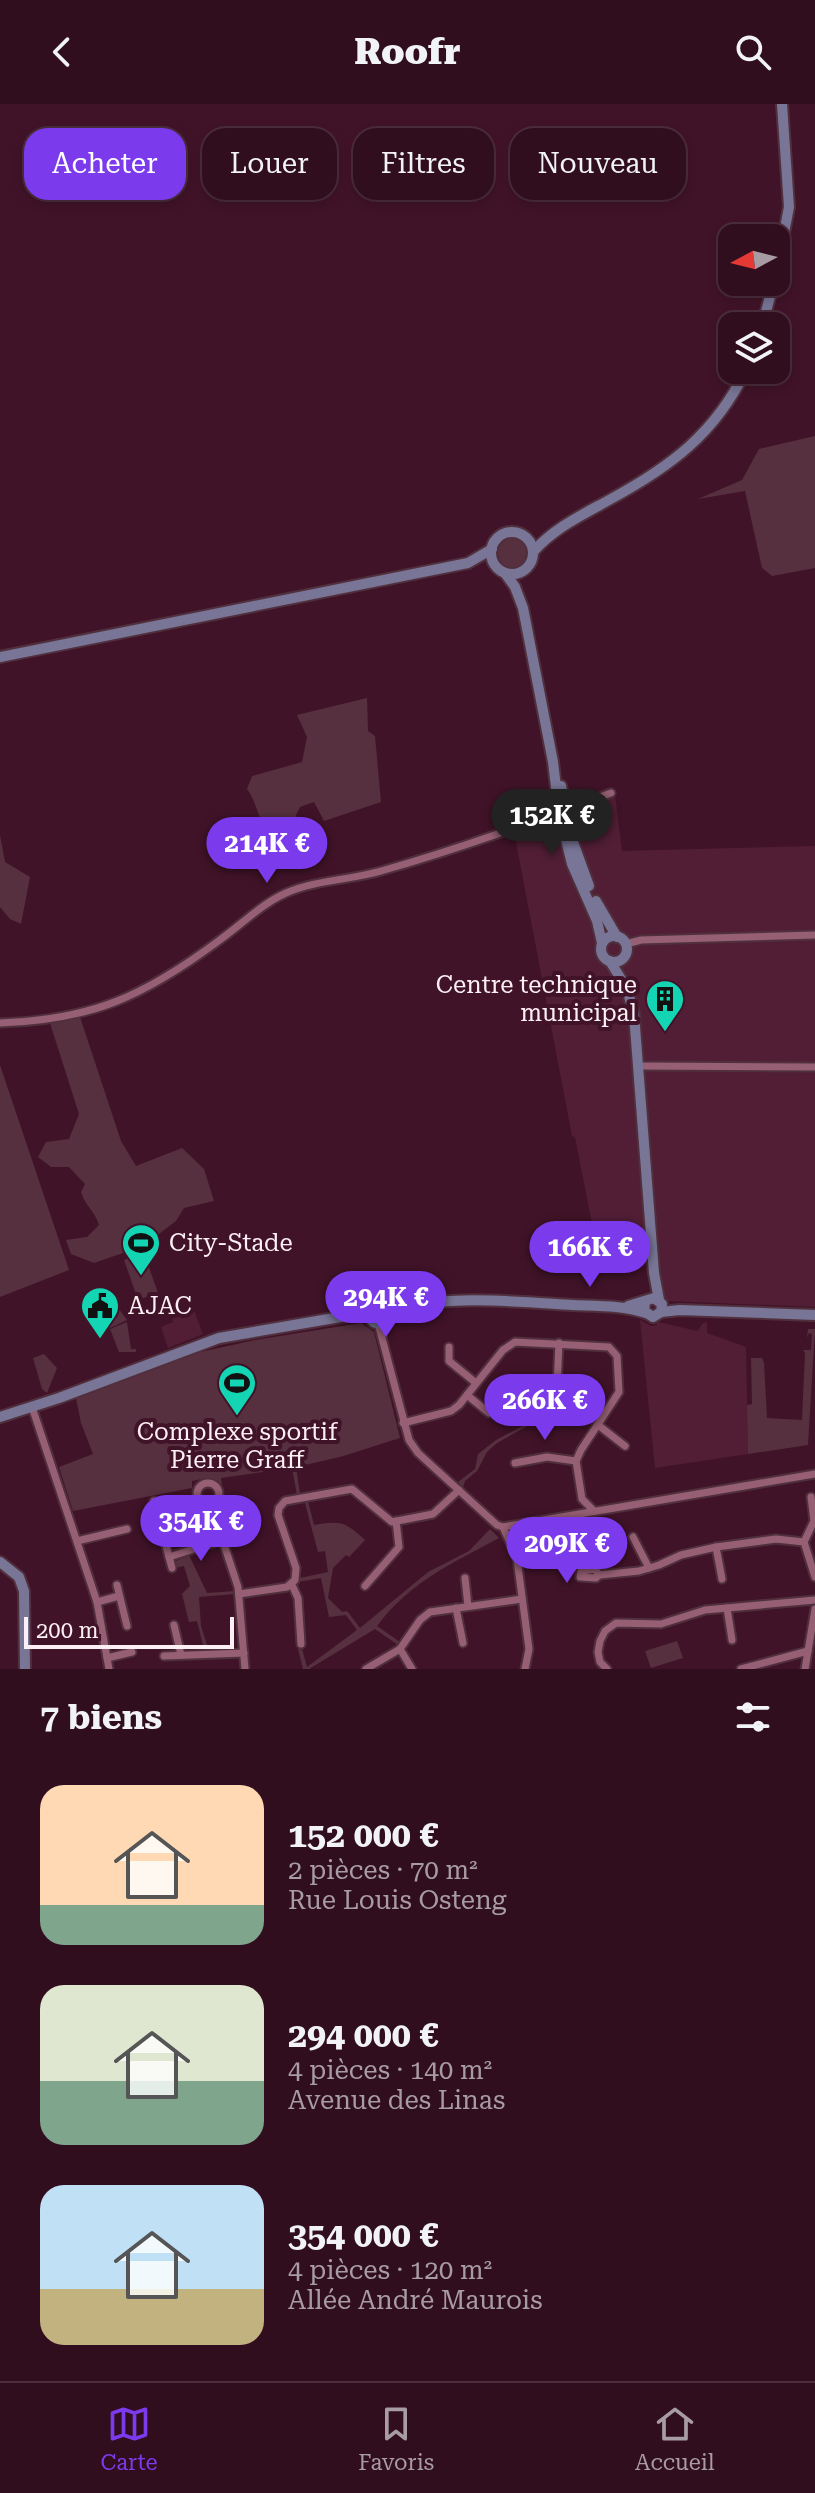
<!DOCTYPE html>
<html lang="fr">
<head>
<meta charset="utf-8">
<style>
	:root { --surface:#310e1e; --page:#3d1c2b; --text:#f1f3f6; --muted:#a89ca4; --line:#4c2e3c; --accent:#7c3aed }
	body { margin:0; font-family:"Roboto Serif",serif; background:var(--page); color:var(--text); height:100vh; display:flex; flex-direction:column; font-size:30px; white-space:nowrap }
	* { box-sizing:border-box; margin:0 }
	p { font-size:26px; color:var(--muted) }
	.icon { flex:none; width:44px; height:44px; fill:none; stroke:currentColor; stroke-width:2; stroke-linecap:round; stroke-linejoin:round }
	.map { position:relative; height:1565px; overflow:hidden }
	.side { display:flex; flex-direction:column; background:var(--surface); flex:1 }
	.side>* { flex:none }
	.guide { position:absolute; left:24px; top:24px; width:768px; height:72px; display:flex; gap:16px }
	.needle { width:52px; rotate:263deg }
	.controls { position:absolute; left:718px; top:120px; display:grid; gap:16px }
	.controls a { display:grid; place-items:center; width:72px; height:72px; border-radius:16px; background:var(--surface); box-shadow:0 4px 12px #0003,0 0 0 2px var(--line); font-size:40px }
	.scale { position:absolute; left:24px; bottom:20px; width:210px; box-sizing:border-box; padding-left:8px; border:4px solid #fdf0f4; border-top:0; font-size:22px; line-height:28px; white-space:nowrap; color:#fdf0f4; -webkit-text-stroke:6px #411328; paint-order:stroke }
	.price { position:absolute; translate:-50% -68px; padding:0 18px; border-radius:28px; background:var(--accent); color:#fff; font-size:26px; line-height:52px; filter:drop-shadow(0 2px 4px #0008) }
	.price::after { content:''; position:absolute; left:50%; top:48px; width:24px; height:18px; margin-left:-12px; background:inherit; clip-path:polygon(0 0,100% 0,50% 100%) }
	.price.active { background:#222; color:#fff }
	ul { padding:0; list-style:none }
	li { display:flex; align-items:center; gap:24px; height:200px; padding:0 40px }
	li span { display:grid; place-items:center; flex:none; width:224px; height:160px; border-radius:24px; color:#555 }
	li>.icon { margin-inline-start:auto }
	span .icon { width:96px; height:96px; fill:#fffc; stroke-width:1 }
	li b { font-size:34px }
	h2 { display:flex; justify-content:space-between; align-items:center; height:96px; padding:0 40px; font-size:34px }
	.chip { padding:0 28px; border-radius:24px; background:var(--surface); box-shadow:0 4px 12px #0003,0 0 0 2px var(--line); font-size:28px; line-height:72px }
	.chip.active { background:var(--accent); color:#fff }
	header { display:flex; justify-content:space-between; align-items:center; height:104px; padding:0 40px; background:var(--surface); font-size:36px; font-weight:800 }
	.tabs { display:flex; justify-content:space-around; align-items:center; height:112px; border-top:2px solid var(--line); background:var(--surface); font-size:22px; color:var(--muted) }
	.tabs a { display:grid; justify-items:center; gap:4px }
	.tabs .active { color:var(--accent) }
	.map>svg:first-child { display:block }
	.built { fill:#511e35 }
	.green { fill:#56303f }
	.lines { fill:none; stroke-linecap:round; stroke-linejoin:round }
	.street-casing { stroke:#51303e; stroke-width:11 }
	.secondary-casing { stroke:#51303e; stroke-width:14 }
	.street { stroke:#965f74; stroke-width:7 }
	.secondary { stroke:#787596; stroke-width:10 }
	.labels { text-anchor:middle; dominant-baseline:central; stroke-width:8; stroke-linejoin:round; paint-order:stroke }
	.poi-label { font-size:24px; fill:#fdf0f4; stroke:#411328; text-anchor:start }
</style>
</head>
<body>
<header><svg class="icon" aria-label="back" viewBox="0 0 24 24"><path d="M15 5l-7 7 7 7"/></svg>Roofr<svg class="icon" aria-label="search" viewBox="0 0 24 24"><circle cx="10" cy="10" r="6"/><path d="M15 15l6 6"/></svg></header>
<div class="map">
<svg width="815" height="1565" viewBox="0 0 815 1565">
	<rect width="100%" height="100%" fill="#411328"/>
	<!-- built -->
	<g class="built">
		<path d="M615,691L622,747L815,742V1203L668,1197L661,1189L659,1160L600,1161L575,1033L572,1032L514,728Z"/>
		<path d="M193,1204L203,1230L168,1244L161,1223L173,1218L172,1212Z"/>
		<path d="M640,1216L651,1222L656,1221L658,1218L698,1227L702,1220L707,1218V1229L746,1243L748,1350L655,1364Z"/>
	</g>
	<!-- green -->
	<g class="green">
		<path d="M815,332V464L772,472L762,464L745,387L698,395L742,376L759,345Z"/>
		<circle cx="513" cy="449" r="15"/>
		<path d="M367,594L368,627L375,632L381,698L324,717L314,698L300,703L296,711L298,725L270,731C258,718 258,700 247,685L252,672L302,658L307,633L297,611Z"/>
		<path d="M0,731L5,758L30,773L21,820L10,815L0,803Z"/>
		<path d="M79,910L121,1037L136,1062L182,1044L204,1065L214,1097L184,1104L176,1117L143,1142L94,1159L71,1150L66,1136L87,1133L99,1121C95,1107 85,1102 81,1088L85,1080L69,1063H51L38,1053L46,1038L69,1035L79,1010L49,916Z"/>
		<path d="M0,961L69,1166L0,1193Z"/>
		<path d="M144,1149L158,1189L138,1196L124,1156Z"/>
		<path d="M111,1194L127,1216L108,1225L99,1203Z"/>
		<path d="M127,1218L131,1245H136V1248H119L110,1225Z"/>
		<path d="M361,1219L374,1228L400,1334L340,1353L296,1363L300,1390L297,1391L292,1364L221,1374L222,1380L207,1374L192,1377V1384L73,1407L59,1363L93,1350L81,1319L76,1294L196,1249L255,1236Z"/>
		<path d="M808,1225H815L808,1341L748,1350L747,1301L752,1300L751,1254H762L764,1259L767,1314L802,1316L805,1249L803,1246H811L812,1230L809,1229L807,1234Z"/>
		<path d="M44,1250L57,1264L47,1289L42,1285L33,1254Z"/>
		<path d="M550,1300H557V1309L574,1310L577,1306L594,1318L592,1320L578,1310L576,1313L540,1315L497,1339L487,1348L477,1367L465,1377L463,1383L458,1378L475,1365L478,1350L496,1336L549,1308Z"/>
		<path d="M308,1397L314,1421C342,1416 345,1418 365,1436L349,1453L346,1451L333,1464L328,1494L342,1508L347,1507L360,1524L428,1468L469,1447L490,1425L499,1434C451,1460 411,1477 377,1522L400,1538L398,1541L375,1525L309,1565H303L297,1541H301L307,1563L357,1526L346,1511L329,1513L321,1474L298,1478L300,1474L328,1468L325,1447L318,1448L306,1403L305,1398Z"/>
		<path d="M189,1451L207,1489L235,1487V1490L199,1493L201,1522L209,1547L202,1548L204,1545L197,1517L189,1518L182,1490L190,1482L184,1462L175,1464L176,1457Z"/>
		<path d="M677,1537L683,1554L651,1564L645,1547Z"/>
	</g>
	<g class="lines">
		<defs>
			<g id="street">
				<path d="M626,840L641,836L815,831"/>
				<path d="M0,919C92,916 144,892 217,838C240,822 261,800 286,789C315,776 351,776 381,767C459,745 535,717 611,689"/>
				<path d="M639,962L815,963"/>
				<path d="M378,1219L409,1336L418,1349L497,1421L503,1423L517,1455L529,1545L525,1565"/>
				<path d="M449,1243V1257L476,1279"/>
				<path d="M467,1291L489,1309"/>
				<path d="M553,1294L557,1283L559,1239"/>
				<path d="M32,1303L97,1498L109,1565"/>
				<path d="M403,1319L451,1307L459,1301L503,1246L515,1238L609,1243L617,1252L619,1288L581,1346L576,1357L582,1395L594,1407"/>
				<path d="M598,1321L625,1342"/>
				<path d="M515,1359L547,1353L576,1357"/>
				<circle cx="208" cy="1390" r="11"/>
				<path d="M154,1397L172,1464"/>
				<path d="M211,1401L238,1483L245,1565"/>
				<path d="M503,1423L815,1370"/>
				<path d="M633,1433L649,1464"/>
				<path d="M77,1437L127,1425"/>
				<path d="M804,1438L814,1417L811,1393"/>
				<path d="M716,1443L722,1475"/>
				<path d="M169,1453L222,1436"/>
				<path d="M595,1465L599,1471L596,1474L580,1473L581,1467Z"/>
				<path d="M599,1471L639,1467L659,1461L681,1451L716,1443L776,1435L804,1438L815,1473"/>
				<path d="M465,1474L468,1502"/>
				<path d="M117,1481L127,1522"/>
				<path d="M292,1481L298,1494L301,1540"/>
				<path d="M365,1482L399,1443L396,1417"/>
				<path d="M239,1490L287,1483L295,1476L296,1464L278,1411L279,1404L285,1397L352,1385L392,1418L433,1410L459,1386"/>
				<path d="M97,1498L119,1492"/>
				<path d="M456,1504L463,1539"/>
				<path d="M727,1504L732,1536"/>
				<path d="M174,1521L181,1551"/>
				<path d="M400,1545L412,1565"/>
				<path d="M164,1552L244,1549"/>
				<path d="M107,1554L132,1548"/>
				<path d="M366,1565L400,1545L420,1516L430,1508L522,1495"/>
				<path d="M607,1565L600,1558L598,1548L600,1537L605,1527L616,1519L661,1520L705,1506L815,1496"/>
				<path d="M741,1565L808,1547"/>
				<path d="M805,1565L815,1505"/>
			</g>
			<g id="secondary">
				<path d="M776,171L789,103L782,0"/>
				<path d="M762,222L774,178"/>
				<circle cx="512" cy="449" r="21"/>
				<path d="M533,448C554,424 582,411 609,396C670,363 715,330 746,266"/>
				<path d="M505,469L515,483L523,504L553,658L559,708L572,760L597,817L602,839"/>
				<path d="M0,553L468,459L492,445"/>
				<path d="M561,682L573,738L589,782"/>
				<path d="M596,797L617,833"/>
				<circle cx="614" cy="845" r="13"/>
				<path d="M610,857L627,885L634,910L654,1169L659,1196"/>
				<path d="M628,1202L654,1194L662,1200L661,1208L653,1213L644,1207L645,1199"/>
				<circle cx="377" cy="1213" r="6"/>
				<path d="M661,1208L680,1206L815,1211"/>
				<path d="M383,1211C428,1188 522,1198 572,1201C597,1202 622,1201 646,1209"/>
				<path d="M0,1313L59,1294L219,1234L375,1207"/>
				<path d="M0,1458L19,1473L24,1487L25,1565"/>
			</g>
		</defs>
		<!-- street casing -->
		<use href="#street" class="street-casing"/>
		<!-- secondary casing -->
		<use href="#secondary" class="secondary-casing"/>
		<!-- street -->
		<use href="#street" class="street"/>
		<!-- secondary -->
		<use href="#secondary" class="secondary"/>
	</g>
	<!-- icons -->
	<defs>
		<symbol id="building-pin" viewBox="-11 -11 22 30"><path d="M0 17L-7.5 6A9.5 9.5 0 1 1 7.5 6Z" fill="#13d5b3" stroke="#411328"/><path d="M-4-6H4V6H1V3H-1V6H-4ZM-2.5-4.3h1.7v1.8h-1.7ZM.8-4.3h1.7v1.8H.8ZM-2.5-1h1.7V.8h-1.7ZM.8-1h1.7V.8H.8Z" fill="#111"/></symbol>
		<symbol id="stadium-pin" viewBox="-11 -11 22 30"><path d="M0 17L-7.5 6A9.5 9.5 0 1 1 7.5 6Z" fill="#13d5b3" stroke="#411328"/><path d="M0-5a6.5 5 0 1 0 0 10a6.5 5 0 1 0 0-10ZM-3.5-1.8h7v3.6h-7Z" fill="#111"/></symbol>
		<symbol id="civic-pin" viewBox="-11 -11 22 30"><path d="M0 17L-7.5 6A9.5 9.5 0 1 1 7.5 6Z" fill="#13d5b3" stroke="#411328"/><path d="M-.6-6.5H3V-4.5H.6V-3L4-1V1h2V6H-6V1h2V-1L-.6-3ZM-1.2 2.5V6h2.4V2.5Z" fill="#111"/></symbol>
	</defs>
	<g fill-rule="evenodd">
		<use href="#building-pin" x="643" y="873" width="44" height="60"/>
		<use href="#stadium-pin" x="119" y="1117" width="44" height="60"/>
		<use href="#civic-pin" x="78" y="1180" width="44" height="60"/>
		<use href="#stadium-pin" x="215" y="1257" width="44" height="60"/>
	</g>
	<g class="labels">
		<!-- poi labels -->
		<g class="poi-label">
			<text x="637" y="881" text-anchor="end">Centre technique<tspan x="637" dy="28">municipal</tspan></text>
			<text x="169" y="1139">City-Stade</text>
			<text x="128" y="1202">AJAC</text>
			<text x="237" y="1328" text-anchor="middle">Complexe sportif<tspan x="237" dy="28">Pierre Graff</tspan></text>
		</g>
	</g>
</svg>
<div class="controls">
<a><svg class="needle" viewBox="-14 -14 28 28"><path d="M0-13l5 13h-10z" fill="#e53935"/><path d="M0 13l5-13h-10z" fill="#a89ca4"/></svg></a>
<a><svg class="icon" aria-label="layers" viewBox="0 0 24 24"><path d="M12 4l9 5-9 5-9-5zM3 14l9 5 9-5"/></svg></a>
</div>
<div class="scale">200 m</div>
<b class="price active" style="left:552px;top:753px">152K €</b>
<b class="price" style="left:267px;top:781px">214K €</b>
<b class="price" style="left:590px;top:1185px">166K €</b>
<b class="price" style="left:386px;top:1235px">294K €</b>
<b class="price" style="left:545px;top:1338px">266K €</b>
<b class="price" style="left:201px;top:1459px">354K €</b>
<b class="price" style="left:567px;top:1481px">209K €</b>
<div class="guide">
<a class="chip active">Acheter</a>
<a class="chip">Louer</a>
<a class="chip">Filtres</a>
<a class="chip">Nouveau</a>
</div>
</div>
<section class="side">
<h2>7 biens<svg class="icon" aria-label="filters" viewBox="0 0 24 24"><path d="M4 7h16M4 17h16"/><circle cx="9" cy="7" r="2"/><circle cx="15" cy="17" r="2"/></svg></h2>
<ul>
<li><span style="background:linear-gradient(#ffd9b3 75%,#7fa58c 0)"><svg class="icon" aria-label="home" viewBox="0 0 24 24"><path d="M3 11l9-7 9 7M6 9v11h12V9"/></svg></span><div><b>152 000 €</b><p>2 pièces · 70 m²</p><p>Rue Louis Osteng</p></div></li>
<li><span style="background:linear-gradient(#dfe7d0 60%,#7fa58c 0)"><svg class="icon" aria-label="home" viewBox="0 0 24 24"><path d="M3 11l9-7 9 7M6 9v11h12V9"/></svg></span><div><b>294 000 €</b><p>4 pièces · 140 m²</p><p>Avenue des Linas</p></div></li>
<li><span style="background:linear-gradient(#bfe0f5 65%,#c2b280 0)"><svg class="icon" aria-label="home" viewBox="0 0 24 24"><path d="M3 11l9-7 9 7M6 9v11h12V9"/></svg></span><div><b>354 000 €</b><p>4 pièces · 120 m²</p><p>Allée André Maurois</p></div></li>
</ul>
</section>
<nav class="tabs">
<a class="active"><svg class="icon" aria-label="map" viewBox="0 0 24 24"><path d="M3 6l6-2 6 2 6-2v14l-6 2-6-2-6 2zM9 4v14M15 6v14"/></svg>Carte</a>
<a><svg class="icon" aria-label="saved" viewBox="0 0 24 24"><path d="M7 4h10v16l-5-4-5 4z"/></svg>Favoris</a>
<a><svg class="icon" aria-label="home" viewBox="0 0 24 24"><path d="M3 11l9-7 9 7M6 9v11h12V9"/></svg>Accueil</a>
</nav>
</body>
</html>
